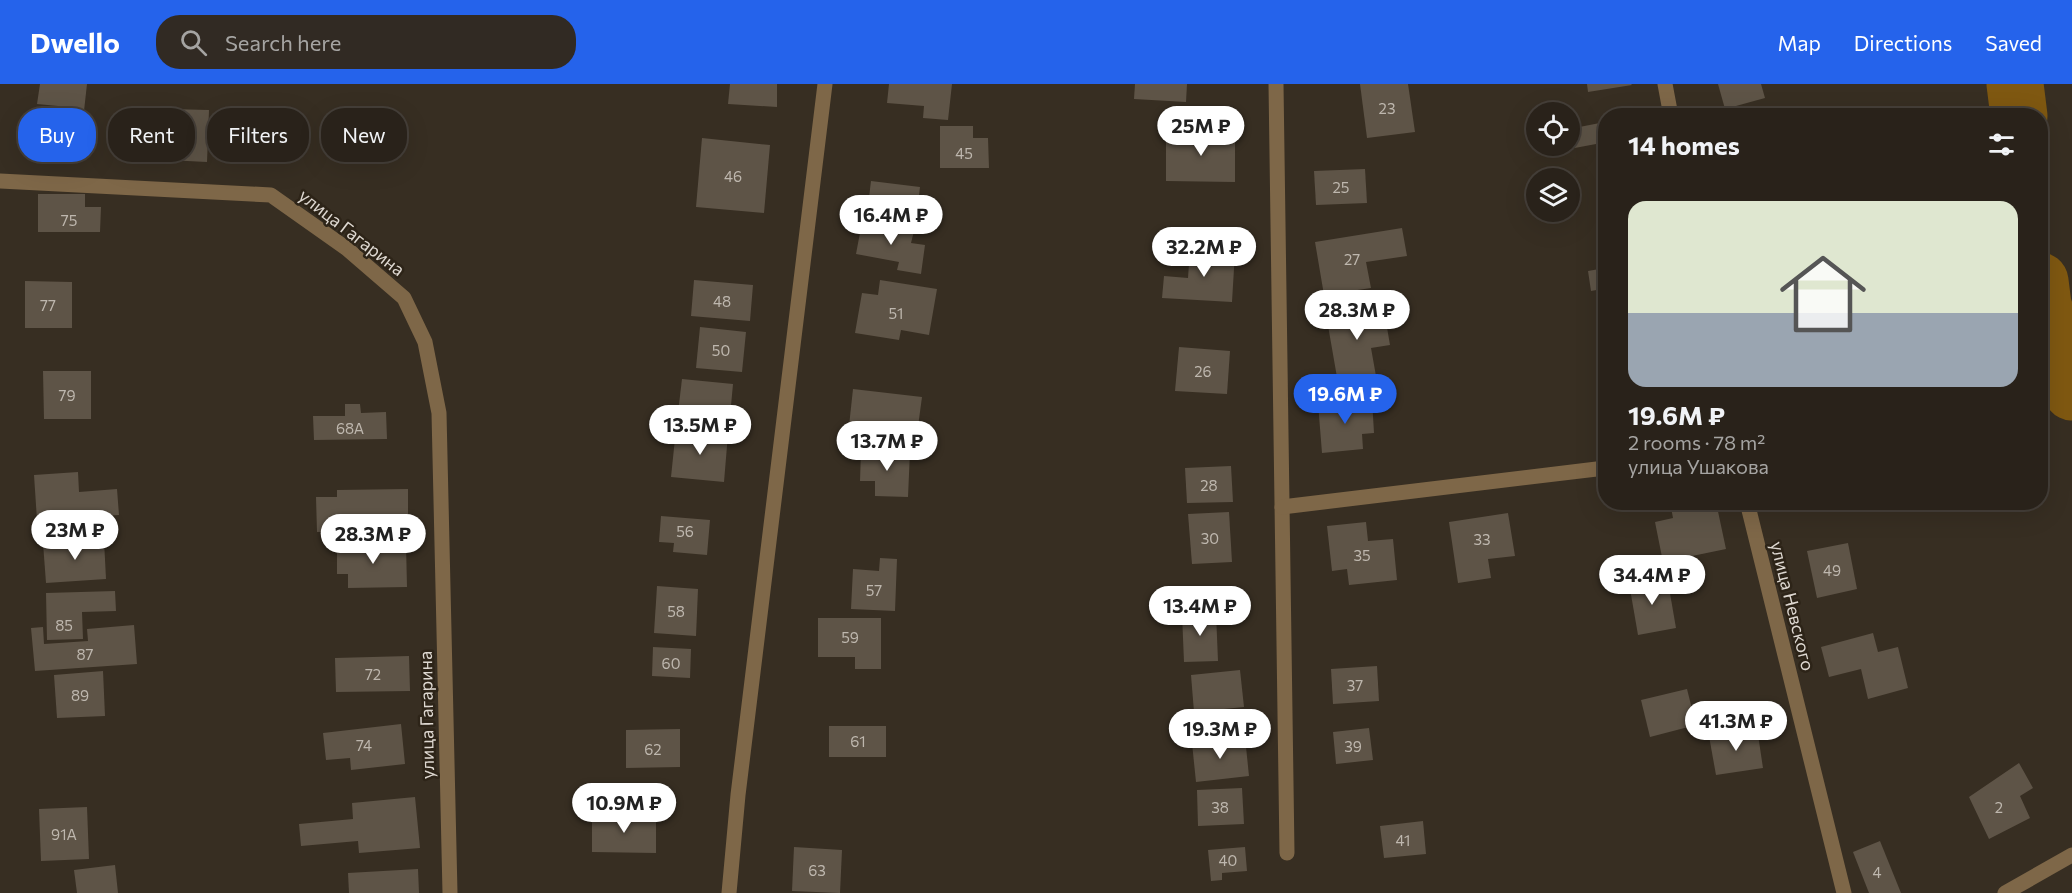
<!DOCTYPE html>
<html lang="en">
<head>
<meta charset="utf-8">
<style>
	:root { --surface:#29221a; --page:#312a23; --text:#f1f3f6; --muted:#a5a4a2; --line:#453f39; --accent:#2563eb }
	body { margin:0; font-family:Commissioner,sans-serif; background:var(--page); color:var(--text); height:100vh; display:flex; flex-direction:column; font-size:22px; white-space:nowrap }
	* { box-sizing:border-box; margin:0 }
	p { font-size:20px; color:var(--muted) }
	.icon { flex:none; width:33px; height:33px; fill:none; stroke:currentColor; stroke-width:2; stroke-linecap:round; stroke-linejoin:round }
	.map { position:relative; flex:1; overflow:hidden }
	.side { position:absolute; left:1598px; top:24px; width:450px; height:402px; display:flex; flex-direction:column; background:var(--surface); border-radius:24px; box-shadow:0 6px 24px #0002,0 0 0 2px var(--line) }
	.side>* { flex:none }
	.hud { position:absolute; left:18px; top:24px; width:570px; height:54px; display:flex; gap:12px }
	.buttons { position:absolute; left:1526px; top:18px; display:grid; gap:12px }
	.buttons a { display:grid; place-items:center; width:54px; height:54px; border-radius:50%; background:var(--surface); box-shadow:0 6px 24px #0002,0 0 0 2px var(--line); font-size:30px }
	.price { position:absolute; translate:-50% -51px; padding:0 14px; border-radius:21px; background:#fff; color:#222; font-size:20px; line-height:39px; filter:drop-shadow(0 2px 3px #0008) }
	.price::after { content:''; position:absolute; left:50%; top:36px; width:18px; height:14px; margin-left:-9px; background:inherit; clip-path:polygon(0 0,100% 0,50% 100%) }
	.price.on { background:var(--accent); color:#fff }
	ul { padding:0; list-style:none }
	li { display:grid; align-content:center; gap:12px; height:318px; padding:0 30px }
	li span { display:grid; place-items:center; height:186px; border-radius:18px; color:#555 }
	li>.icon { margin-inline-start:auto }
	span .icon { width:108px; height:108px; fill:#fffc; stroke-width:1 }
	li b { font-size:26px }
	h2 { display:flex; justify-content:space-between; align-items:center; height:72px; padding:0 30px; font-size:26px }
	.tag { padding:0 21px; border-radius:24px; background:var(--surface); box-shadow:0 6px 24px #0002,0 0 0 2px var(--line); font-size:21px; line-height:54px }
	.tag.on { background:var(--accent); color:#fff }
	header { display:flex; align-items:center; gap:36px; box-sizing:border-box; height:84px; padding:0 30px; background:var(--accent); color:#fff }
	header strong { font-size:28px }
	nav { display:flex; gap:33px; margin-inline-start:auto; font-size:21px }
	.search { width:420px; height:54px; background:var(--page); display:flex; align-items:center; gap:15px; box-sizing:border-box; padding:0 21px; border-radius:24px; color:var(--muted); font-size:22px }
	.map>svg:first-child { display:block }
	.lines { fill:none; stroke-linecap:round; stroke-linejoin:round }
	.river { stroke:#7f5811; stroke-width:57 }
	.building { fill:#5e5447 }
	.minor { stroke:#7e6748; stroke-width:15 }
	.labels { text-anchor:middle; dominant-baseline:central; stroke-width:5; stroke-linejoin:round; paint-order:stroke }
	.number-label { font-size:15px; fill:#beb7ae }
	.street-label { font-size:18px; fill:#ded8d1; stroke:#2d2418 }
</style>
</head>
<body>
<header>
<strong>Dwello</strong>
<div class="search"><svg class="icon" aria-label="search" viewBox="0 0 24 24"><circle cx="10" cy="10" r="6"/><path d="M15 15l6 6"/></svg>Search here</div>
<nav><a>Map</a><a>Directions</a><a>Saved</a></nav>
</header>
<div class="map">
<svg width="2072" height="809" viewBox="0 0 2072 809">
	<rect width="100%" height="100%" fill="#372e22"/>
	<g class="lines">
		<!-- river -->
		<g class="river">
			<path d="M2015,0L2019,32"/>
			<path d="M2040,197L2043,221L2072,308"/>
		</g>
	</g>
	<!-- building -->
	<g class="building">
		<path d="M40,0H87L83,36L57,33L58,22L37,20Z"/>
		<path d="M730,0H777V23L728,20Z"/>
		<path d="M889,0H952L948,36L923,34L924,22L887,19Z"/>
		<path d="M1135,0H1187L1186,18L1134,15Z"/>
		<path d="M1360,0H1408L1415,48L1367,54Z"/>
		<path d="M1587,0H1631L1632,1L1588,8Z"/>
		<path d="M1718,0H1761L1765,14L1725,25Z"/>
		<path d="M169,25L209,26L207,78L167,76Z"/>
		<path d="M1605,38V80L1600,81L1596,60L1564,66V62H1569V45Z"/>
		<path d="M940,42H973V54H988L989,84H940Z"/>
		<path d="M1166,49H1235V98L1166,97Z"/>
		<path d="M702,54L770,61L764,129L696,123Z"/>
		<path d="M1365,85L1367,119L1316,121L1314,87Z"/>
		<path d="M871,97L920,103L916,137L867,130Z"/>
		<path d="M1605,103V121H1604L1601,104Z"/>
		<path d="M38,110H85V123H101L100,148H38Z"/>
		<path d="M862,138L914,147L911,159L925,161L921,190L897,186L899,178L856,170Z"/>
		<path d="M1402,144L1407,172L1366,178L1371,204L1324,211L1315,158Z"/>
		<path d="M1190,165L1235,168L1232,218L1162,214L1164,192L1188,194Z"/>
		<path d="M1605,184V218H1604L1602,205L1591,207L1588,187Z"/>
		<path d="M694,196L753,201L750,237L691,232Z"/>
		<path d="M880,196L937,205L929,251L901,246L899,256L855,249L862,209L878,211Z"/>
		<path d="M25,197L72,198V244H25Z"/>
		<path d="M1383,220L1390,261L1371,264L1376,292L1338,299L1326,230Z"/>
		<path d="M700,243L746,248L742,288L696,284Z"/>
		<path d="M1179,263L1230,267L1227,310L1175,307Z"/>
		<path d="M43,287H91V335H44Z"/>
		<path d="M682,295L733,300L729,343L677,337Z"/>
		<path d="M853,305L922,313L917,350L849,342Z"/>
		<path d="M1372,315L1374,349L1362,350L1363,365L1322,369L1318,319Z"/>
		<path d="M345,320H360L361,329L386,328L387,355L314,356L313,332H345Z"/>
		<path d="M676,345L728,350L724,398L671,393Z"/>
		<path d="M861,366L910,367L908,413L875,412V397H860Z"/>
		<path d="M1231,382L1233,418L1187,419L1185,384Z"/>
		<path d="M78,388L79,408L117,405L119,431L37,436L34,391Z"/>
		<path d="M408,405V447L317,448L316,413H337V406Z"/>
		<path d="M1670,418H1716L1726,465L1663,478L1655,438L1673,434Z"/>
		<path d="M1793,418H1838V420L1795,428Z"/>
		<path d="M1229,428L1232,478L1192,480L1188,430Z"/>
		<path d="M1508,429L1515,472L1488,475L1491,494L1458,499L1449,438Z"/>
		<path d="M661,432L710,436L707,471L673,468L674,459L659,458Z"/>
		<path d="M1366,438L1368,457L1393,455L1397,496L1349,501L1347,485L1332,487L1327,442Z"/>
		<path d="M104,456L106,495L46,499L43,459Z"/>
		<path d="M1848,459L1857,505L1817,514L1807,467Z"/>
		<path d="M337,460H406L407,503L348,504V490H337Z"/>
		<path d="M880,474L897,475L895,527L851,525L853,485L879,487Z"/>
		<path d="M1667,492L1676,544L1638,551L1629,499Z"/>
		<path d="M657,502L698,505L696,552L654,549Z"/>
		<path d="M115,507L116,527L82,528L83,555L47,556L46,509Z"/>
		<path d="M1216,529L1218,577L1184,578L1182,530Z"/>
		<path d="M818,534H881V585H855V573H818Z"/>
		<path d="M134,541L137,580L35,587L31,544L43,543L44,560L88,557L87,545Z"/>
		<path d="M1873,549L1878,568L1898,563L1908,604L1868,615L1861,585L1829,593L1821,563Z"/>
		<path d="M653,563L691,565L690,594L652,592Z"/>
		<path d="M409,572L410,607L336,608L335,574Z"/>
		<path d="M1377,582L1379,617L1333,620L1331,585Z"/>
		<path d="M1240,586L1244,623L1194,628L1191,591Z"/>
		<path d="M103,587L105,632L57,634L54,591Z"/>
		<path d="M1687,605L1696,641L1650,653L1641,616Z"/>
		<path d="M401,640L405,680L351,686L350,674L326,676L323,649Z"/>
		<rect x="829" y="642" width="57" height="31"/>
		<path d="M1369,644L1373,676L1336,680L1333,648Z"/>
		<path d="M1757,644L1763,684L1716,691L1709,652Z"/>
		<path d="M680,645V683L626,684V646Z"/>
		<path d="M1245,653L1249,692L1196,698L1192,659Z"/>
		<path d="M2019,679L2033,704L2020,712L2030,734L1989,755L1969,713Z"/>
		<path d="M1242,704L1244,740L1198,742L1197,706Z"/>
		<path d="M415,713L420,764L359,769L358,757L301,762L299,740L353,735L352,719Z"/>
		<path d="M87,723L89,775L41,777L39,725Z"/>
		<path d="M592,732H656V769L592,768Z"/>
		<path d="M1423,737L1426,770L1384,774L1380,742Z"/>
		<path d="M1880,757L1901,809H1869L1853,768Z"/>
		<path d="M794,763L842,766L840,809L792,807Z"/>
		<path d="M1245,763L1247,787L1222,789V796L1211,797L1208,766Z"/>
		<path d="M115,781L118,809H77L74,786Z"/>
		<path d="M418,785L419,809H349L348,789Z"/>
	</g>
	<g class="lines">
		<!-- minor -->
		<g class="minor">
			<path d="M1276,0L1287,769"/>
			<path d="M1665,0L1671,32"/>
			<path d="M0,97L271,111L346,164L404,214L425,258L439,329L450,809"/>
			<path d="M1747,418L1844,809"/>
			<path d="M1282,423L1605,384"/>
			<path d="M729,809L738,711L825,0"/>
			<path d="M2005,809L2072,771"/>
		</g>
	</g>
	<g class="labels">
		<!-- number labels -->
		<g class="number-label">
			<text x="1387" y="24">23</text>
			<text x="964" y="69">45</text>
			<text x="733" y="92">46</text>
			<text x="1341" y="103">25</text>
			<text x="69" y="136">75</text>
			<text x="1352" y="175">27</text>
			<text x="722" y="217">48</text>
			<text x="48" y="221">77</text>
			<text x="896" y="229">51</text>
			<text x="721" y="266">50</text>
			<text x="1203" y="287">26</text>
			<text x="67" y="311">79</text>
			<text x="350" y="344">68А</text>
			<text x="1209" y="401">28</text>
			<text x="685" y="447">56</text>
			<text x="1210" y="454">30</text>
			<text x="1482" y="455">33</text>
			<text x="1362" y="471">35</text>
			<text x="1832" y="486">49</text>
			<text x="874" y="506">57</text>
			<text x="676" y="527">58</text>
			<text x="64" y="541">85</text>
			<text x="850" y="553">59</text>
			<text x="85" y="570">87</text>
			<text x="671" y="579">60</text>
			<text x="373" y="590">72</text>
			<text x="1355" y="601">37</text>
			<text x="80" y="611">89</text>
			<text x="858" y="657">61</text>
			<text x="364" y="661">74</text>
			<text x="1353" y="662">39</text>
			<text x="653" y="665">62</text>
			<text x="1220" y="723">38</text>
			<text x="1999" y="723">2</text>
			<text x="64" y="750">91А</text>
			<text x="1403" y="756">41</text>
			<text x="1228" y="776">40</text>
			<text x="817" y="786">63</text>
			<text x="1877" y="788">4</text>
		</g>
		<!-- street labels -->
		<g class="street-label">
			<text transform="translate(352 148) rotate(38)">улица Гагарина</text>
			<text transform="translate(1793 522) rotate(76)">улица Невского</text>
			<text transform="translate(426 631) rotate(-91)">улица Гагарина</text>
		</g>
	</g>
</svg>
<div class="buttons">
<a><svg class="icon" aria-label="locate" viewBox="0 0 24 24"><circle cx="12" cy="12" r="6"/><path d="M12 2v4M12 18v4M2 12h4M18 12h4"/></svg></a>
<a><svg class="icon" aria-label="layers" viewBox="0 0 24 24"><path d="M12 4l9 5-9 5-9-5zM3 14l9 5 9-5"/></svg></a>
</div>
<b class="price" style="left:1201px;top:73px">25M ₽</b>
<b class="price" style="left:891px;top:162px">16.4M ₽</b>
<b class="price" style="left:1204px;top:194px">32.2M ₽</b>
<b class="price" style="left:1357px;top:257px">28.3M ₽</b>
<b class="price on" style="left:1345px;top:341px">19.6M ₽</b>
<b class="price" style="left:700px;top:372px">13.5M ₽</b>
<b class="price" style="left:887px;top:388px">13.7M ₽</b>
<b class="price" style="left:75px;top:477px">23M ₽</b>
<b class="price" style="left:373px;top:481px">28.3M ₽</b>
<b class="price" style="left:1652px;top:522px">34.4M ₽</b>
<b class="price" style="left:1200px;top:553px">13.4M ₽</b>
<b class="price" style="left:1736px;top:668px">41.3M ₽</b>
<b class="price" style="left:1220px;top:676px">19.3M ₽</b>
<b class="price" style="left:624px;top:750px">10.9M ₽</b>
<div class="hud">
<a class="tag on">Buy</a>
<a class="tag">Rent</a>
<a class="tag">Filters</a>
<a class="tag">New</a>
</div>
<section class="side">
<h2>14 homes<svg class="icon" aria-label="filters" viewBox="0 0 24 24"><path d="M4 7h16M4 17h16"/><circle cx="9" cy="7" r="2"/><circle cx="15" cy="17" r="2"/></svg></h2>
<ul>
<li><span style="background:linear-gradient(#dfe7d0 60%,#9aa5b1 0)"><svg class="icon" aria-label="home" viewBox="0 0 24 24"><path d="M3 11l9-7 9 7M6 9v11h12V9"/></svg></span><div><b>19.6M ₽</b><p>2 rooms · 78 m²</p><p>улица Ушакова</p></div></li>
</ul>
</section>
</div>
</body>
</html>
